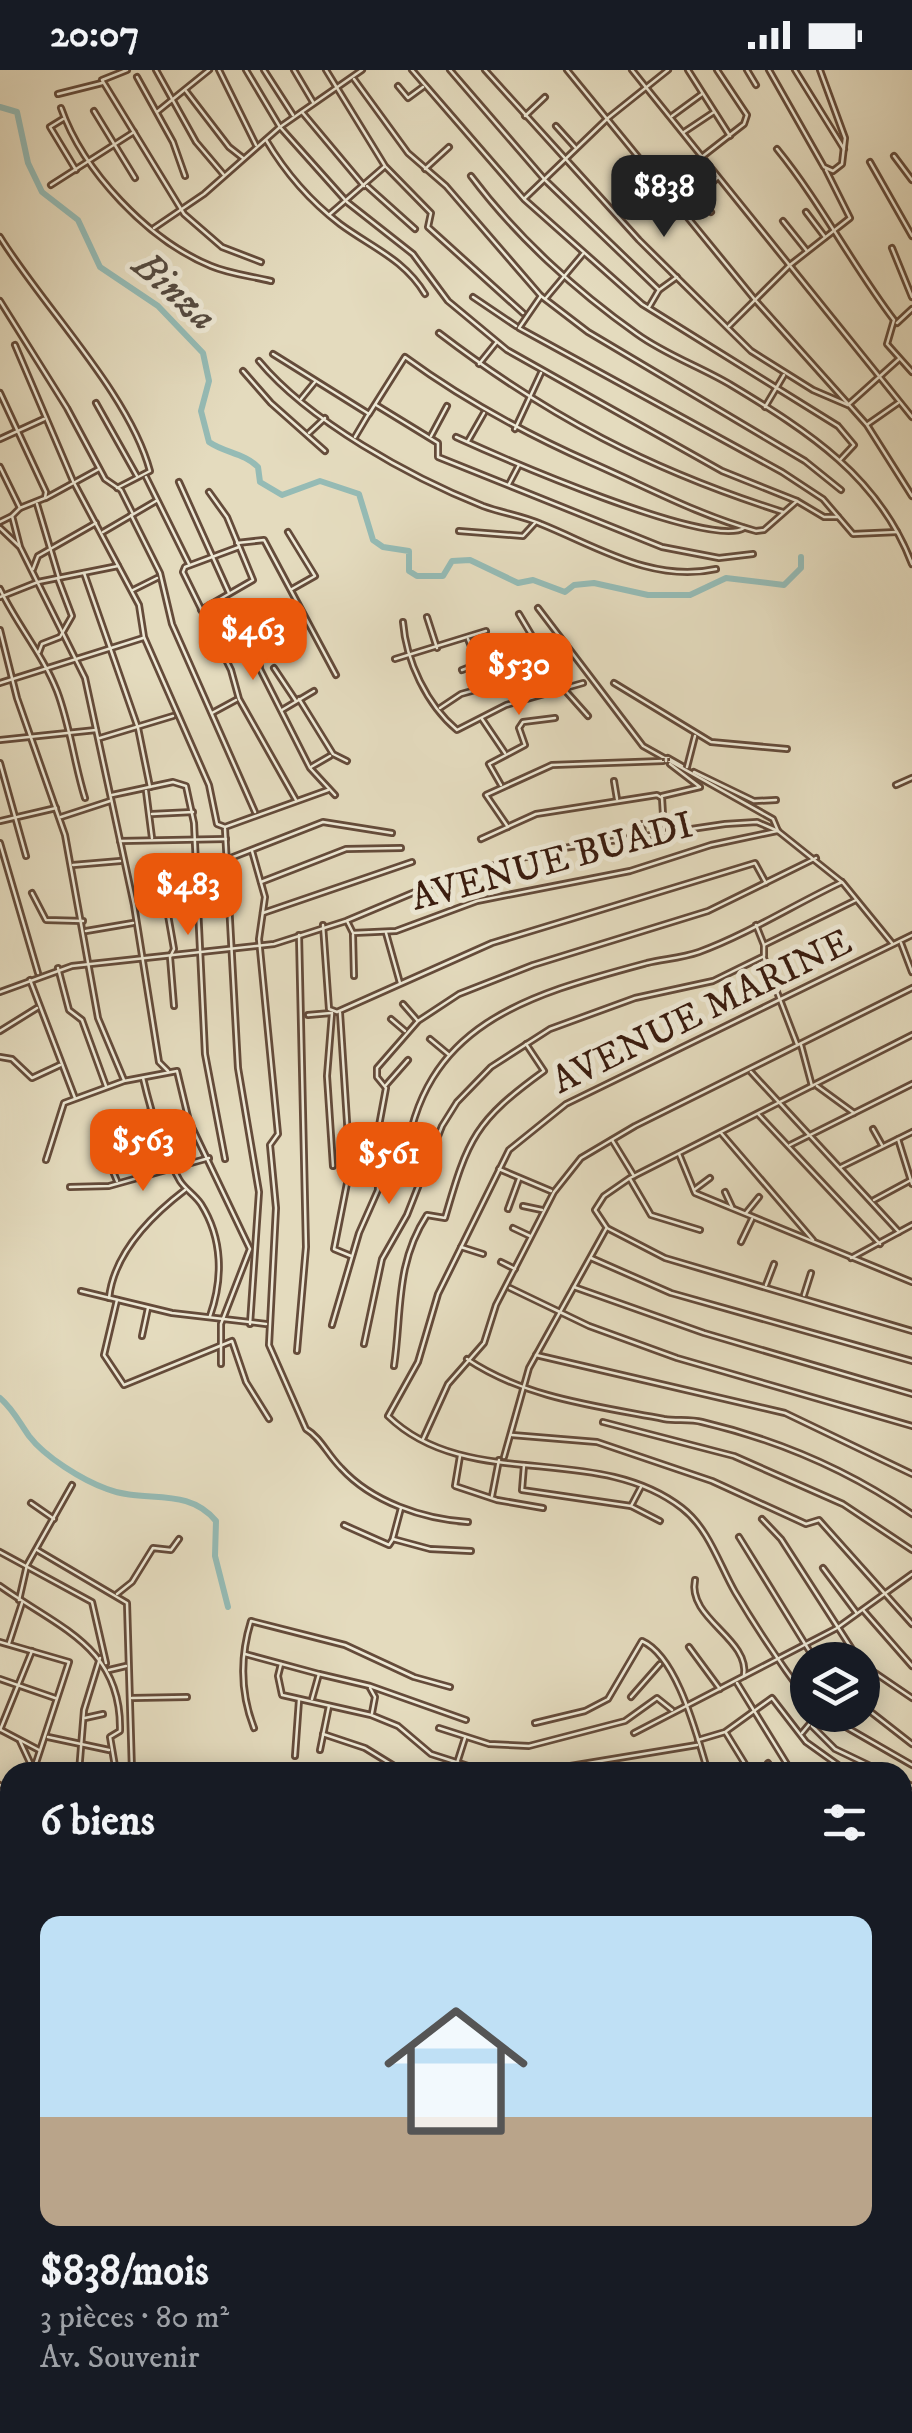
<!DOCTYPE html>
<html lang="fr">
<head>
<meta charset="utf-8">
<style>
	:root { --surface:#171b24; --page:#20242c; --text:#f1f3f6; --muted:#9ea1a6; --line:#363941; --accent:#ea580c }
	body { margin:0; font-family:"IM FELL DW Pica",serif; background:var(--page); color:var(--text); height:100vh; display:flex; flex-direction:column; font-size:38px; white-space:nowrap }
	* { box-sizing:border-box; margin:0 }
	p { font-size:32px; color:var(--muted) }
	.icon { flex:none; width:55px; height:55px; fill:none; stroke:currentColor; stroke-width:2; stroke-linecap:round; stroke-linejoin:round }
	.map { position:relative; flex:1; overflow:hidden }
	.side { position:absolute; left:0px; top:1692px; width:912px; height:672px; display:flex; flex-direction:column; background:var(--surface); border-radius:30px 30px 0 0; box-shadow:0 5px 25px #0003 }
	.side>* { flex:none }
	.fabs { position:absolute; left:790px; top:1572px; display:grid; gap:20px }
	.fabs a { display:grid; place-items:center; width:90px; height:90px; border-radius:50%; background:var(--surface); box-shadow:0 5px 25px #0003; font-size:50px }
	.price { position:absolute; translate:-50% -85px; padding:0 22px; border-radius:20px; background:var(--accent); color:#fff; font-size:32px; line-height:65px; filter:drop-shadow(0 2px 5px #0008) }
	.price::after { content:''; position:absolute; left:50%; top:60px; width:30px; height:22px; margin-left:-15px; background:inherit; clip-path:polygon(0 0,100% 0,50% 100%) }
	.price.on { background:#222; color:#fff }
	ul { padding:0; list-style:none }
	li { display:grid; align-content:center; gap:20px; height:530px; padding:0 40px }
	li+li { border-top:2px solid var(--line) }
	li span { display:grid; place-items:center; height:310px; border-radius:20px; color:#555 }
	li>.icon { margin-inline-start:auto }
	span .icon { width:180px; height:180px; fill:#fffc; stroke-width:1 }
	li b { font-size:42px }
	h2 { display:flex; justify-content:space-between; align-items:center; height:120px; padding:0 40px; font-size:42px }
	.status { display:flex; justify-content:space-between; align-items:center; height:70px; padding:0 50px; background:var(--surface); direction:ltr }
	.status svg { height:28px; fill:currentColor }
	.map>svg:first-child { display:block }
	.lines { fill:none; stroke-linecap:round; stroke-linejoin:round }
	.river { stroke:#95bbb5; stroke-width:6 }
	.minor-casing { stroke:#644b3a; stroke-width:8 }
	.minor { stroke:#ede8d5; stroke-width:2.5 }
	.minor-bridge-casing { stroke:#644b3a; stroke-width:8; stroke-linecap:butt }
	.minor-bridge { stroke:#ede8d5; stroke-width:2.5 }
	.labels { text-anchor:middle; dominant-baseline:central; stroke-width:10; stroke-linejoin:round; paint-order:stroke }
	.street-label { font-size:38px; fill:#391b0e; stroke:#ede8d5 }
	.water-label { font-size:40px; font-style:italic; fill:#554b40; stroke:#ede8d5 }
</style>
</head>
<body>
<div class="status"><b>20:07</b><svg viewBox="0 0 49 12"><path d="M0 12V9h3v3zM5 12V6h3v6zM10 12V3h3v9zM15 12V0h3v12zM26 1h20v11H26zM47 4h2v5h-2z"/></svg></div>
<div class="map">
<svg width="912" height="2363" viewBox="0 0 912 2363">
	<rect width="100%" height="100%" fill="#e4dbbe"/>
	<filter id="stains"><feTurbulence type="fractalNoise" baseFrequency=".002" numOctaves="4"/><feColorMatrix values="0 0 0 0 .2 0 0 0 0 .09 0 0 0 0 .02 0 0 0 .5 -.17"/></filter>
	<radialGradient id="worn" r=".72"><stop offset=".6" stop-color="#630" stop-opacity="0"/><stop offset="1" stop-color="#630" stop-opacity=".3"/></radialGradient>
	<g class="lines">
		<!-- river -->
		<g class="river">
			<path d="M0,37L17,42L28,93L42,122L78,150L100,197L158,236L203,283L209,311L201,341L209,372C225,383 244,383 258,397L260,412L282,425L320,411L359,424L373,470L383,477L409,481V501L417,506H443L452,491L470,490L518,513L533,510L565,522L574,515L594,513L648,525H690L726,508L784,515L801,498V487"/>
			<path d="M0,1328C13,1339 19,1352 29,1366C45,1387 82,1410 107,1419C145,1434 187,1416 216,1451L215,1486L228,1537"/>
		</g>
		<defs>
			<g id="minor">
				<path d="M127,0L102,10L184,144L222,177L261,192"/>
				<path d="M156,0L196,72L224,105"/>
				<path d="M219,0L256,75"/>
				<path d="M246,0L280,57L347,132L413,184L448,231L507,280L722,401L797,431L824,447H838"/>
				<path d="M264,0L293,45"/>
				<path d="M294,0L313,32"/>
				<path d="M326,0L385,96L431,143L428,157L523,243"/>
				<path d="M412,0L524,129L642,234L838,356L854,375L840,390"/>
				<path d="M450,0L545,110L659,220"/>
				<path d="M485,0L639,170L751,281L813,320L848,335L899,289"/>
				<path d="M567,0L756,231L867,355L912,426"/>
				<path d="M632,0L912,347"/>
				<path d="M688,0L730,66"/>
				<path d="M747,0L756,15"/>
				<path d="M769,0L824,97L833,101L842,94L845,68L820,0"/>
				<path d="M795,0L844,79"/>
				<path d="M137,7L173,72L185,106"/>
				<path d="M354,9L408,83L446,116L541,226L588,262L805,391L841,420"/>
				<path d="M398,16L408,28L423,17"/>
				<path d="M186,21L229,77L243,88"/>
				<path d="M58,24L102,13"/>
				<path d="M61,38C83,101 148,170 211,196C230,204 251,206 271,211"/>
				<path d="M94,41L135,108"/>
				<path d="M157,42L209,0"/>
				<path d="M302,42L364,116"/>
				<path d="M525,46L545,27"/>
				<path d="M672,46L702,24"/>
				<path d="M63,49L50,57L76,100"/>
				<path d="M556,56L575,77"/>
				<path d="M684,62L714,42"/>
				<path d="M266,70C285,102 310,131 340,154C371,177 404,189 425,224"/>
				<path d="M777,79C821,133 852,195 894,250L887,274L912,302"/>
				<path d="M703,86L744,54L747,45L717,0"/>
				<path d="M894,86L912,110"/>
				<path d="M870,92L912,166"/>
				<path d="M425,99L449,77"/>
				<path d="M471,106C516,166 576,221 637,264C666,285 701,297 731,315C809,362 879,407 912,494"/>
				<path d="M51,115L134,62"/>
				<path d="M367,116L415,159"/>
				<path d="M525,128L608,48L668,0"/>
				<path d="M711,142L699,125L717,108"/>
				<path d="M806,142L825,167"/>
				<path d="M330,144L384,97"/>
				<path d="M669,151L682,140"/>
				<path d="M783,151L807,181"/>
				<path d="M154,158L204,124L280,57L362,0"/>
				<path d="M0,167C44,238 129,323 150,401L117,418"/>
				<path d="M892,178L912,227"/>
				<path d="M541,226L519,258L782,402L823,429L853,464L897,462"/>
				<path d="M473,227L516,256"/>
				<path d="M546,228L583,184"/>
				<path d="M0,231L67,338L105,409L121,420L133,444"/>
				<path d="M649,237L659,220L677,207"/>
				<path d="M897,253L912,239"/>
				<path d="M729,256L790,195L850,148L826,100"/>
				<path d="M439,263C549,347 650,400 783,442"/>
				<path d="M15,275L73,411L139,535L144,567L209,715L217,754L225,757L328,720"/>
				<path d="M273,284L369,344L405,287C465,331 524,363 592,393C647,417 698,445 756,461L764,460L797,431"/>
				<path d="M259,291C309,351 410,407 483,436C502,443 523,446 541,454C598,477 653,513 716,499"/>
				<path d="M479,294L496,273"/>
				<path d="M243,301L271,333L325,381"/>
				<path d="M0,323L46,422L45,428L20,438"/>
				<path d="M301,329L315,312"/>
				<path d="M96,333L137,406"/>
				<path d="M376,335L438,373V387L662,477L719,488L753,484"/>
				<path d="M765,337L784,305"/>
				<path d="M868,354L898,333"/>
				<path d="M515,359L541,303"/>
				<path d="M309,363L325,348"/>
				<path d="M431,366L447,336"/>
				<path d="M355,367L368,345"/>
				<path d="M456,367C500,387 710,479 744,458"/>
				<path d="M0,369L44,349"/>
				<path d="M468,371L484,343"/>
				<path d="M0,397L20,438L12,446L20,477L85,608L134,835L159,992L168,1001"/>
				<path d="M146,407L189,494"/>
				<path d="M179,412L229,523"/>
				<path d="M509,414L519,395"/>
				<path d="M46,428L99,399"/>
				<path d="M37,434L59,508"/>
				<path d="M131,445L160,503L172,554L255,742"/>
				<path d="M0,452L12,446"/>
				<path d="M0,458L19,476"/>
				<path d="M459,461L523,466L535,453"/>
				<path d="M103,462L156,431"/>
				<path d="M288,462L315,506L292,519"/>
				<path d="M237,473L264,470L336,605"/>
				<path d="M239,477L185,497L183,502L231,600L239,629L296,730"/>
				<path d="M33,499L38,486L96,453"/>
				<path d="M84,503L138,658L150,717"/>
				<path d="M0,519C17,555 42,583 57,621C70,655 74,693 85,728"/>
				<path d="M133,520L157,508"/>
				<path d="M0,527L38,512L118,496"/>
				<path d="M222,530L259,584L260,599L310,698L335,725"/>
				<path d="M538,538L643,676L773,749L778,761L843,813L892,873"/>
				<path d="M201,540L253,510L227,447L209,422"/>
				<path d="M519,544L563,618L588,646"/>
				<path d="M427,547L437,578"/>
				<path d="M403,552C406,591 427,635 457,660L506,635L583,613"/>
				<path d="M0,560L17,628L65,765L98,948L124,1010"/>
				<path d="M39,582L42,574L60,567L72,546L58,509"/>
				<path d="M395,589L486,561"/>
				<path d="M274,598L296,631"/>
				<path d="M462,600L478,594L468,569"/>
				<path d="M0,613L143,568"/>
				<path d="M614,613L711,672L787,679"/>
				<path d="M299,629L333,684L347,691"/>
				<path d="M440,638L461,624L511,610L562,586"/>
				<path d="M282,640L314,621"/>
				<path d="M212,643L236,630"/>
				<path d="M482,649L505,683"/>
				<path d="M100,668L173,646"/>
				<path d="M0,670L96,660"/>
				<path d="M668,688L682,696"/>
				<path d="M0,693L26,786"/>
				<path d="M311,697L330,686"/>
				<path d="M687,697L695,666"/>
				<path d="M694,702L754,731L776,730"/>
				<path d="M614,711L617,729"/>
				<path d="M501,715L489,694L525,675L519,658L523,652L555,648"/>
				<path d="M896,715L912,708"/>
				<path d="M146,721L152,768"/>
				<path d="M112,725L173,712L186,716L194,753L205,984L225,1089"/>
				<path d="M662,726L700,717L670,694"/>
				<path d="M152,744L193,742"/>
				<path d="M61,747L110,731"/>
				<path d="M0,751L56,738"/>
				<path d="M642,754L643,764"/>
				<path d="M508,757L486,725L552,695L663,691"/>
				<path d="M225,759L238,998L259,1122L250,1254"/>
				<path d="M481,769L536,744L657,725L662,728L664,761"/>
				<path d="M120,771L226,769"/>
				<path d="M0,773L38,903"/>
				<path d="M252,781L265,827L259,869L278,1064L270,1075L276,1138L269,1275L306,1359C321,1368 327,1384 341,1398C372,1432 423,1449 468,1452"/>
				<path d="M228,789L323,752L392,763"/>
				<path d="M73,795L120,791"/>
				<path d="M261,812L346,779L401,778"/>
				<path d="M32,823L46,850L83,851"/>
				<path d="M263,843L412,792"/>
				<path d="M347,851L353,863L396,861L477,831L630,801L711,775L777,761"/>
				<path d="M323,855L329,939L337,942L492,873L755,793L766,813"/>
				<path d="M756,855L764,875"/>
				<path d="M86,861L133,853"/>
				<path d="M386,863L400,913"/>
				<path d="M353,865L354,906"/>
				<path d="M901,873L912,902"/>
				<path d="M764,888L797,974"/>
				<path d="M58,898L69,940L82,950L106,1016"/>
				<path d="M30,910L75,1028"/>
				<path d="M0,922L72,896L274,874L346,851L453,806L557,779L725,754L757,752L778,761"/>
				<path d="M403,934L417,950"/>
				<path d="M174,936L170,887L174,879L162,811L170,803L194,802"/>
				<path d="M332,943L327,1006L333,1096"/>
				<path d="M340,943L350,1098L334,1179L351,1186"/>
				<path d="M308,945L331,943"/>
				<path d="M391,949L405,961"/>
				<path d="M0,961L37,938"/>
				<path d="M912,965L630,1108L604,1126L595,1140L607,1158L665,1188L912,1261"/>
				<path d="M430,969L448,984"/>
				<path d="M801,975L812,1016"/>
				<path d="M0,987L12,989L32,1008L60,995"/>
				<path d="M751,1002L899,1162"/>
				<path d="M143,1008C151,1042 162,1080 180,1111C186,1120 195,1125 201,1134C223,1169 223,1209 210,1246"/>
				<path d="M386,1015L408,990"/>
				<path d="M817,1016L854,1043"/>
				<path d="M758,1044L880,1174"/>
				<path d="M873,1059L882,1075"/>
				<path d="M721,1063L813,1170"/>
				<path d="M898,1069L912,1114"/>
				<path d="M612,1070L634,1106"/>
				<path d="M790,1075L912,1014"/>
				<path d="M104,1080L117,1111"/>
				<path d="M679,1084L695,1123L912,1212"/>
				<path d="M46,1090L64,1033L124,1011L177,1001L189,1051L250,1179L221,1254V1294"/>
				<path d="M405,1094C421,953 528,925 647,893C664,889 682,888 699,882C748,864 795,834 842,812"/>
				<path d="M841,1097L912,1062"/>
				<path d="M499,1099L551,1121"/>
				<path d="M145,1104L130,1073L149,1042"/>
				<path d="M630,1109L651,1145L700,1160"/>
				<path d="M70,1117L109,1116L209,1088"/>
				<path d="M694,1120L710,1108"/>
				<path d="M725,1122L732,1137"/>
				<path d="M874,1130L911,1110"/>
				<path d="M523,1136L542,1140"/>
				<path d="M508,1139L519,1109"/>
				<path d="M746,1143L759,1127"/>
				<path d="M513,1158L530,1166"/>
				<path d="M741,1172L752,1149"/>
				<path d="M461,1177L483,1184"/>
				<path d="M591,1188L671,1223L912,1291"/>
				<path d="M851,1188L912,1155"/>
				<path d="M501,1192L515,1199"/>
				<path d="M766,1215L774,1194"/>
				<path d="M574,1217L704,1263L912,1324"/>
				<path d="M510,1218L589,1256L677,1288L912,1356"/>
				<path d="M81,1221L172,1243L266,1254"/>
				<path d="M804,1225L811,1203"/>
				<path d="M109,1228C114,1183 151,1146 185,1120"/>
				<path d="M117,1230L104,1285L124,1315L232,1271L246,1312L269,1349"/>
				<path d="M332,1255L359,1163L378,1120V1061L386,1018L377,1007V998L418,951L459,924L533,895L708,841L816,788"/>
				<path d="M142,1266L148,1238"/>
				<path d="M364,1274L382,1189L407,1145L442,1056L457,1032L491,997L550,959L635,928L713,911L764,886V875L856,830"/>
				<path d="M297,1281L306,1177L299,865"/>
				<path d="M536,1285L785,1343L912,1404"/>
				<path d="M467,1289C525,1328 596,1336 664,1349C676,1351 690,1349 702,1352C778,1370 847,1399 912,1444"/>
				<path d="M394,1296C402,1242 395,1194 427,1145L445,1148C468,1068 475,1051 544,1001L526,974"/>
				<path d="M603,1352L734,1386L843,1434L912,1480"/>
				<path d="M512,1365L597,1372L712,1411L806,1454L819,1450L912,1554"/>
				<path d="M423,1369L448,1314L484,1273L496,1235L554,1122L581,1088L635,1056L912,918"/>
				<path d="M460,1386L455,1416L497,1430L543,1438"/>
				<path d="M504,1387L529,1298L606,1159"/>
				<path d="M524,1395L522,1420L631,1436L660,1451"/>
				<path d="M492,1426L499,1390"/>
				<path d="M31,1433L54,1449"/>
				<path d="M631,1436L641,1417"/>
				<path d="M762,1449L781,1469L859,1590"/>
				<path d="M344,1455L389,1475L393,1469L430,1479L471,1481"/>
				<path d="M739,1467L815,1590"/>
				<path d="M393,1468L401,1438"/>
				<path d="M37,1480L127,1533L132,1702"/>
				<path d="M0,1482L92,1532L106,1593"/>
				<path d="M823,1498L856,1542"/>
				<path d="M695,1510C687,1549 750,1568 744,1606"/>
				<path d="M0,1516C59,1558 122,1577 120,1661L110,1667L116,1702"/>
				<path d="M117,1524L132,1512L153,1478L171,1480L179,1469"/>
				<path d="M19,1530L27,1495L72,1415"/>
				<path d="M863,1540L912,1596"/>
				<path d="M0,1572L69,1592L33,1702"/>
				<path d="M9,1573L22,1533"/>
				<path d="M689,1577L720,1619"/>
				<path d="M245,1584L319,1604L312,1629"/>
				<path d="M281,1594L278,1606L282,1625L371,1645L398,1656L431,1684L487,1702"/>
				<path d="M862,1594L912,1628"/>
				<path d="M109,1600L126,1596"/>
				<path d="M319,1604L370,1616L466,1650"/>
				<path d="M0,1609L55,1628"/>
				<path d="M737,1613L790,1699L807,1702"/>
				<path d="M370,1618L375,1627L372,1643"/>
				<path d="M631,1627L660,1594"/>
				<path d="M132,1628L187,1627"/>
				<path d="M808,1631C782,1596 757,1559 735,1522C719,1494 709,1459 682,1438C596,1371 467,1423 388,1346L418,1292L438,1224L509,1080L566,1034L912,865"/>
				<path d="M862,1635L912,1674"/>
				<path d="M825,1645L912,1695"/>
				<path d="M85,1648L103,1644"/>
				<path d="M535,1653L585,1641L608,1629L642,1571C678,1587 697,1667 708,1702"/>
				<path d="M812,1656L835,1679L883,1702"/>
				<path d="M254,1658C240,1622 240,1587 251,1551L345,1575L414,1607L450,1617"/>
				<path d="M439,1658L489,1674L529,1676L625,1651L657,1628L672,1640"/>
				<path d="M0,1660L32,1581"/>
				<path d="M1,1660L39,1680"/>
				<path d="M634,1663L837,1558L912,1504"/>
				<path d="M726,1663L750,1702"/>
				<path d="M802,1663L817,1645"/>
				<path d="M323,1664L365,1678L404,1702"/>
				<path d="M48,1667L109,1680"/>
				<path d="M698,1670L725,1662L772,1628L806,1672L848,1702"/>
				<path d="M20,1671L33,1699"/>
				<path d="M320,1680L329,1636"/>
				<path d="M295,1686L299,1630"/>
				<path d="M457,1693L465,1668"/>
				<path d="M768,1693L774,1702"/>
				<path d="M36,1696L55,1702"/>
				<path d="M79,1702L84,1640L100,1588"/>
				<path d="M534,1702L697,1675"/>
				<path d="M902,1711L912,1716"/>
				<path d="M0,1715L10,1720"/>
				<path d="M0,1737L10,1731"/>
				<path d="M902,1749L912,1752"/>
				<path d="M0,1769L10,1764"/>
				<path d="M902,1781L912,1766"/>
				<path d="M0,1807L10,1801"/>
				<path d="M902,1807L911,1814L906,1840L912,1845"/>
				<path d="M0,1826L10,1821"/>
				<path d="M902,1841L912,1835"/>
				<path d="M902,1889L912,1890"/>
				<path d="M902,1915H909"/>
				<path d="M902,1941L906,1942"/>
				<path d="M902,2083L912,2085"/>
				<path d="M902,2109L912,2112"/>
				<path d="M0,2158L10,2155"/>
				<path d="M902,2174L912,2180"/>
				<path d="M0,2182L10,2178"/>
				<path d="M902,2213L912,2219"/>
				<path d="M0,2223L10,2218"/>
				<path d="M0,2249L10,2245"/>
				<path d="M902,2252L912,2258"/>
				<path d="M0,2274L10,2271"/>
				<path d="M0,2286L10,2283"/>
				<path d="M0,2313L10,2310"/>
				<path d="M902,2321L912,2322"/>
				<path d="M0,2342L10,2338"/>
				<path d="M452,2355L454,2363"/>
				<path d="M483,2355L485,2363"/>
				<path d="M516,2355L518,2363"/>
				<path d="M549,2355L553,2363"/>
				<path d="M902,2355L911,2354"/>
				<path d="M268,2363L294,2355"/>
				<path d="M364,2363L365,2355"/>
				<path d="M597,2363L598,2355"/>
				<path d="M631,2363L633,2355"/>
				<path d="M661,2363L662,2355"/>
				<path d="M693,2363L695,2355"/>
				<path d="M728,2363L732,2355"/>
				<path d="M767,2363L775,2355"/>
				<path d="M835,2363L894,2355"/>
			</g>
		</defs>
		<!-- minor casing -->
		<use href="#minor" class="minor-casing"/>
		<!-- minor -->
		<use href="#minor" class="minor"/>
		<defs>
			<path id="minor-bridge" d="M666,691V688"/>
		</defs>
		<!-- minor-bridge casing -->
		<use href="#minor-bridge" class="minor-bridge-casing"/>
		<!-- minor-bridge -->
		<use href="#minor-bridge" class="minor-bridge"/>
	</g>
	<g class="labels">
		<!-- street labels -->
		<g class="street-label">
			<text transform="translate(552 792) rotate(-15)">AVENUE BUADI</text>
			<text transform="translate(702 942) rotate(-26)">AVENUE MARINE</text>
		</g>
		<!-- water labels -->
		<g class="water-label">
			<text transform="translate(174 222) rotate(42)">Binza</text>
		</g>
	</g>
	<rect width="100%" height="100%" filter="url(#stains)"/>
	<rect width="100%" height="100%" fill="url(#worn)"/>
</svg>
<div class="fabs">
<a><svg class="icon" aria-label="layers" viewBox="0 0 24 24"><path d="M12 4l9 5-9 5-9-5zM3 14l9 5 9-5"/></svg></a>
</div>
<b class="price on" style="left:664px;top:170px">$838</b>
<b class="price" style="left:253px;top:613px">$463</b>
<b class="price" style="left:519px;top:648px">$530</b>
<b class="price" style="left:188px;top:868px">$483</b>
<b class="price" style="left:143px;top:1124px">$563</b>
<b class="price" style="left:389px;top:1137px">$561</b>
<section class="side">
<h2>6 biens<svg class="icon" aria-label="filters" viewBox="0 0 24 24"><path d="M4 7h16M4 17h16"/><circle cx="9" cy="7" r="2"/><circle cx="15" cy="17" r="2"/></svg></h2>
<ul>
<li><span style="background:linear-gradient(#bfe0f5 65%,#b9a48a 0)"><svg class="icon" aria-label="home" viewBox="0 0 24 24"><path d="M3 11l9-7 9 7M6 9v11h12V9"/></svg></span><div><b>$838/mois</b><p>3 pièces · 80 m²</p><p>Av. Souvenir</p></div></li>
</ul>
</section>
</div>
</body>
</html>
